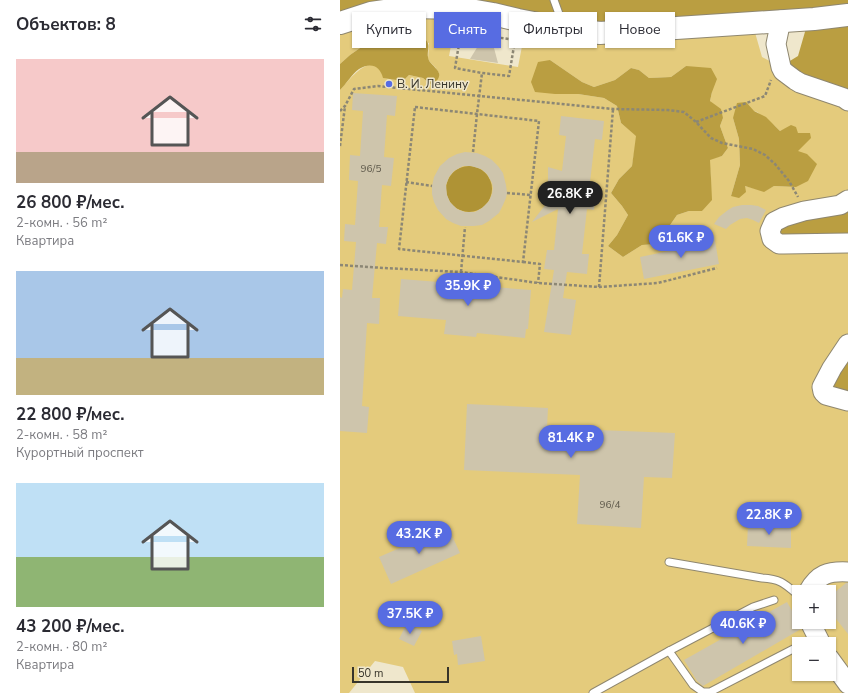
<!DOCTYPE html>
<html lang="ru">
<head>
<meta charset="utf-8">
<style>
	:root { --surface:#fff; --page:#f7f7f7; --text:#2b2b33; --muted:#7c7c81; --accent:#576ce2 }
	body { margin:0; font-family:"Nunito Sans",sans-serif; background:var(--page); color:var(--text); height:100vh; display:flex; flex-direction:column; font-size:15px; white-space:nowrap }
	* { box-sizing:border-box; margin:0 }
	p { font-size:13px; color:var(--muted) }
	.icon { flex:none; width:22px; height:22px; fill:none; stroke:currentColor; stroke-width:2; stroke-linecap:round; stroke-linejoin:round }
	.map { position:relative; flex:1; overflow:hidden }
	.panel { display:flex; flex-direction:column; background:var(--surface); width:340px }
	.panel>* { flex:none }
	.top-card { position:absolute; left:12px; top:12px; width:380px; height:36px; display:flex; gap:8px }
	.fabs { position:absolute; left:452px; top:585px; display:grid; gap:8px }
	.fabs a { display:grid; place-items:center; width:44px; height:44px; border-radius:0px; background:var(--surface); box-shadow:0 1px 3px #0004; font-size:20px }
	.scale { position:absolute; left:12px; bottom:10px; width:97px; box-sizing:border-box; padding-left:4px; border:2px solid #37342a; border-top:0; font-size:11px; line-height:14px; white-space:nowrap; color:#37342a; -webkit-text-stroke:3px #efe7cc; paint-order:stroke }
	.price { position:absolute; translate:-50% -34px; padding:0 9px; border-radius:14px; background:var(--accent); color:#fff; font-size:13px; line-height:26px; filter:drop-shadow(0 1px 2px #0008) }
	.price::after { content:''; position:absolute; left:50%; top:24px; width:12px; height:9px; margin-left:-6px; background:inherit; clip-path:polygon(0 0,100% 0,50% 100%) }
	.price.current { background:#222; color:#fff }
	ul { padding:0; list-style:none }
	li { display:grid; align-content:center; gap:8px; height:212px; padding:0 16px }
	li span { display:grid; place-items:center; height:124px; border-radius:0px; color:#555 }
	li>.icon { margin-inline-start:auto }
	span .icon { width:72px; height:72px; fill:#fffc; stroke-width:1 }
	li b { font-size:17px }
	h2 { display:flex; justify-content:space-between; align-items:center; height:48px; padding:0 16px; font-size:17px }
	.chip { padding:0 14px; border-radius:0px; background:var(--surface); box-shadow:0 1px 3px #0004; font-size:14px; line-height:36px }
	.chip.current { background:var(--accent); color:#fff }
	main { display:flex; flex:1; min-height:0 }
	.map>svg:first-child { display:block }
	.green { fill:#e4cb7c; fill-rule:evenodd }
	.forest { fill:#ba9e41 }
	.water { fill:#af9335 }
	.building { fill:#cec5ac; fill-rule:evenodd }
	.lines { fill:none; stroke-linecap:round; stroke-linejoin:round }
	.service-casing { stroke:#8f876f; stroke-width:9 }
	.tertiary-casing { stroke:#8f876f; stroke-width:21 }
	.primary-casing { stroke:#8f876f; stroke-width:24 }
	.path { stroke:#8c8775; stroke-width:2.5; stroke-dasharray:3 2; stroke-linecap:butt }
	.service { stroke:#fff; stroke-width:7 }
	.tertiary { stroke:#fff; stroke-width:19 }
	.primary { stroke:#fff; stroke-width:22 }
	.poi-dot { fill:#576ce2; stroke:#efe7cc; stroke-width:1.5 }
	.labels { text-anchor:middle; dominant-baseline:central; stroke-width:3; stroke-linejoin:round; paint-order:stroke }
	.number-label { font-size:10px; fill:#5d584a }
	.poi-label { font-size:12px; fill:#37342a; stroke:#efe7cc; text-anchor:start }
</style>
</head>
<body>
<main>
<section class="panel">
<h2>Объектов: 8<svg class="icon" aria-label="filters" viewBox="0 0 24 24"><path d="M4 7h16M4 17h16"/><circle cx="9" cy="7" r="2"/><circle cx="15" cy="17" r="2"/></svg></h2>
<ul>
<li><span style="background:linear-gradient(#f6c9c9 75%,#b9a48a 0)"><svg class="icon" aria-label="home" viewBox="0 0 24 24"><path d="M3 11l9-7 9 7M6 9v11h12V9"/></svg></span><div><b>26 800 ₽/мес.</b><p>2-комн. · 56 m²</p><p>Квартира</p></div></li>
<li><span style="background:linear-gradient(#a9c7e8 70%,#c2b280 0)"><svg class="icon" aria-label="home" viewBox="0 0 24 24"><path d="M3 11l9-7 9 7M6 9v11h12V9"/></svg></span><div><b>22 800 ₽/мес.</b><p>2-комн. · 58 m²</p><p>Курортный проспект</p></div></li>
<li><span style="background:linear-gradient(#bfe0f5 60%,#8fb573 0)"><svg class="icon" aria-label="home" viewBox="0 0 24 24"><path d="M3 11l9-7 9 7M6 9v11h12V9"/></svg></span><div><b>43 200 ₽/мес.</b><p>2-комн. · 80 m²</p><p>Квартира</p></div></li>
</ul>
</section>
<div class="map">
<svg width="508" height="693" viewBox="0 0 508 693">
	<rect width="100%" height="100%" fill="#efe7cc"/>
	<!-- green -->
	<path class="green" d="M118,10L109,56L178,67L187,20L412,22L422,57L508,102V693H75L63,667L35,661L9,693H0V90C11,78 33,48 44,78L63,81L69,75L83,78L90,84C97,82 98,79 99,73L95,67L90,62L88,59L89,43L78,40L63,48H58L32,44L20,48L10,55L0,64V27ZM210,60L242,82L254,87L275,80L291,68L299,70L309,78L331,77L346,66L372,92L370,101L383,118L380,126L388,148L382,156L369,159L371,178L362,211H349L337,215L317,244L302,245L283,257L268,246L277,235L288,215L282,206L271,193L279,179L292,166L297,136L281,123L277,106L264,98L238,94H215ZM414,111L417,112L435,126L440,131L447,128L458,133H466L470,138L457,151L456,187L434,186L424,191L405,186L391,196L400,165L399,139L393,118ZM459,592H489V622H459ZM459,644H489V674H459Z"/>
	<!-- forest -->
	<g class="forest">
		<path d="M0,0H508V102L440,67L458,56L469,18L261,32L93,9L0,27Z"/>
		<path d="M82,38C92,42 87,49 88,57C88,65 104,70 98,79C96,82 94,83 90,84L83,78L69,75L63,81L43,78C40,66 31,62 19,69C12,74 6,84 0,90V64L10,55L20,48L32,44L58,48H63Z"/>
		<path d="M210,60L242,82L254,87L275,80L291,68L299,70L309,78L331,77L346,66L371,68L377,79L372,92L370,101L381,109L383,118L380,126L388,148L382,156L370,160L371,178L372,200L362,211H349L337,215L317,244L302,245L283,257L268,246L277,235L288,215L282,206L271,193L279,179L292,166L296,136L281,123L277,106L264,98L238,94H215L195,92L191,82L198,62Z"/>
		<path d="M406,102L414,111L426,117L440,131L451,125L456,127L458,133H470L471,138L458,151L467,154L477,164L468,181L456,187L434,186L424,192L405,186L406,192L399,198L391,196L400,165L399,139L393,118L397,103Z"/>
		<path d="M508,199V244L444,245L434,222Z"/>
		<path d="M508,343V401L500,400L486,379Z"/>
	</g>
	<!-- water -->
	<circle class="water" cx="129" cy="189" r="23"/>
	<!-- building -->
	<g class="building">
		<path d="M146,44L154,48L158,63L130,59L138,46Z"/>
		<path d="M13,93L57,96L55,116L47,115L44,157L54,158L51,186L42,185L39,227H48L46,244L37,243L32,298H40L39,324L27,323L22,406L29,407L27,433L0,431V297L2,298L3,289L12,290L16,242L4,241L5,224L15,225L18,181L9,180L10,155L20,156L23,111L12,110Z"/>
		<path d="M221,116L264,121L262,140L255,139L250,182L257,183L254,210L247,209L242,254H249L247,274L227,272L223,298L236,300L231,335L204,332L214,270L204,269L207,250H214L218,209L192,222L206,204L208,183V167L222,171L226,136L219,135Z"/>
		<path d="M125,152L137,153L145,156L152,160L158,166L163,173L166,185L167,193L166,198L163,205L159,213L149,221L142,225L134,226H121L113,223L106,219L98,210L94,202L92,194V186L94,177L100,166L109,158L117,154ZM123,166H131L141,169L147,174L152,183L153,188L152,194L149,201L142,208L135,212H125L117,209L110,202L107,195L106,185L109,177L114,171Z"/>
		<path d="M402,205H411L418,206L426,210L419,223L413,220L407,218L400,219L390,225L386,229L374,224L379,217L388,210L393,207Z"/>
		<path d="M374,235L379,264L304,279L300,257L363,244L362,238Z"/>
		<path d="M113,277L142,279L141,286L191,290L188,329H186L185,338L137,333L136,337L104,334L106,320L58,316L61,279L112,283Z"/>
		<path d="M127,404L208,408L207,428L335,433L332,478L304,477L301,528L237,524L240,475L124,470Z"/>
		<path d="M408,524L451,525V548L407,546Z"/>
		<path d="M108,527L120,553L51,584L39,557Z"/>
		<path d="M506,583H508V634L489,610V597Z"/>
		<path d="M447,602L459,623L461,629L363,686L357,681L344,660Z"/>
		<path d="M67,623L82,631L74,646L59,639Z"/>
		<path d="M141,636L145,661L118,665L117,654L114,655L112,641Z"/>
	</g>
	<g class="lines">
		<defs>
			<g id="service">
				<path d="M214,0L223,25"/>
				<path d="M329,562L422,578C441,579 445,584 459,596"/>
				<path d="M462,644L476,637"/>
				<path d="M329,651L353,685L363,692H370L459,646"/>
				<path d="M253,693L329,651L413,607L434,600"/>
			</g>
			<g id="tertiary">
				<path d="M441,20L436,44L441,67L443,71L455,80L460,83L504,98L508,101"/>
				<path d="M508,200L500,205L464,211L444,217L434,222L430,231L432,239L439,244H444L508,243"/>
				<path d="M508,344L492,368L482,387L483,392L486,395L508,401"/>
				<path d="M468,592C478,574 488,571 508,572"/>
				<path d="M470,622L481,644"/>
				<path d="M489,658L508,684"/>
			</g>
			<path id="primary" d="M0,23L31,13L71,7L118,8L153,14L178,20L225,29L260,33L474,19L508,15"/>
		</defs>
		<!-- service casing -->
		<use href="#service" class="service-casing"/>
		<!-- tertiary casing -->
		<use href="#tertiary" class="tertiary-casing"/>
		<!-- primary casing -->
		<use href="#primary" class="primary-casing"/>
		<!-- path -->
		<g class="path">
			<path d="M121,32L175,40L169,76L142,73L115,68Z"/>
			<path d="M75,107L199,121L183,262L59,249Z"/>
			<path d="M0,111L5,106L14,89L38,86L273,109L328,110L344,112L356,122L371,138L382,143L413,149L425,155L435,164L449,181L458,197"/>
			<path d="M356,122L425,96L431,80"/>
			<path d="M0,146L5,106"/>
			<path d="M133,152L137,114L142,73"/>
			<path d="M66,182L92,186"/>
			<path d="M167,193L191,195"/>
			<path d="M183,262L200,264L198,283"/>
			<path d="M0,265L44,268L121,272L198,283L259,287L318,283L377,268"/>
			<path d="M121,272L125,227"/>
			<path d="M259,287L273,109"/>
		</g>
		<!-- service -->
		<use href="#service" class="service"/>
		<!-- tertiary -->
		<use href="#tertiary" class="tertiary"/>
		<!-- primary -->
		<use href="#primary" class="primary"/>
	</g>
	<!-- markers -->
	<circle class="poi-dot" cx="49" cy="84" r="4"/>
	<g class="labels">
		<!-- number labels -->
		<g class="number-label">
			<text x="31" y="169">96/5</text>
			<text x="270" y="505">96/4</text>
		</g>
		<!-- poi labels -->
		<g class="poi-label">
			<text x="57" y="84">В. И. Ленину</text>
		</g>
	</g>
</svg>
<div class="fabs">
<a>+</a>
<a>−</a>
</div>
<div class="scale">50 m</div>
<b class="price current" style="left:230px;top:215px">26.8K ₽</b>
<b class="price" style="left:341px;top:259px">61.6K ₽</b>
<b class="price" style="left:128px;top:307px">35.9K ₽</b>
<b class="price" style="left:231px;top:459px">81.4K ₽</b>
<b class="price" style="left:429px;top:536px">22.8K ₽</b>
<b class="price" style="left:79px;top:555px">43.2K ₽</b>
<b class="price" style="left:70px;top:635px">37.5K ₽</b>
<b class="price" style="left:403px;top:645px">40.6K ₽</b>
<div class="top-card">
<a class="chip">Купить</a>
<a class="chip current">Снять</a>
<a class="chip">Фильтры</a>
<a class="chip">Новое</a>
</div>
</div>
</main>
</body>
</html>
